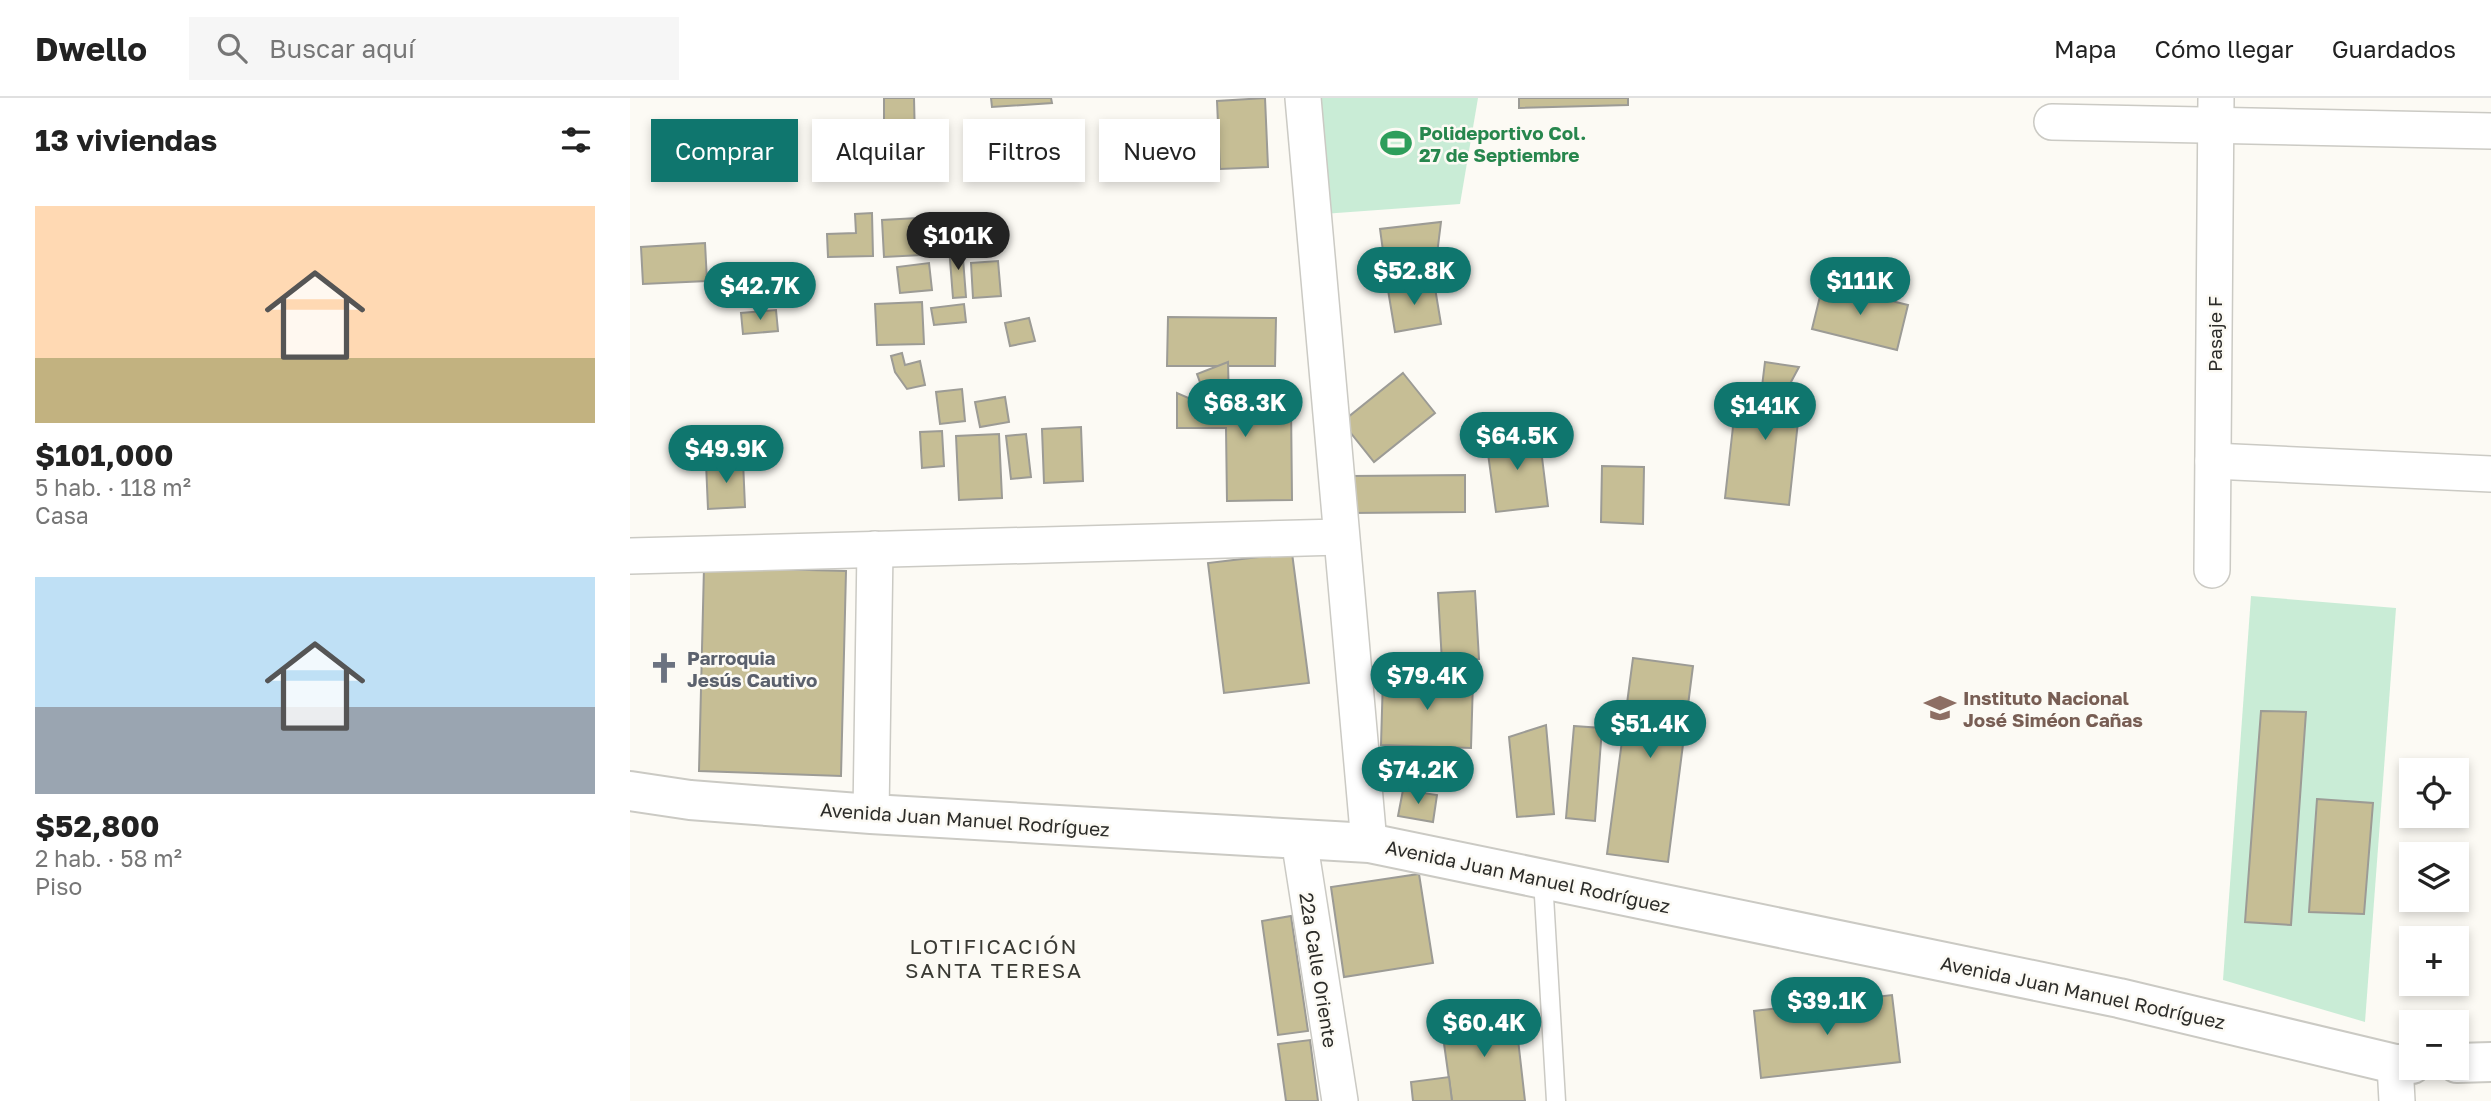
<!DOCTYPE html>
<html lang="es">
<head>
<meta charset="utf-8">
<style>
	:root { --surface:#fff; --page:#f6f6f6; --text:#222; --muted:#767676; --line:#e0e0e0; --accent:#0f766e }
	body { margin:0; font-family:"Golos Text",sans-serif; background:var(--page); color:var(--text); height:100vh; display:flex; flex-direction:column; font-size:26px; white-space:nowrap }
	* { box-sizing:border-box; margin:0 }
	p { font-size:23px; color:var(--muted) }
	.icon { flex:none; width:38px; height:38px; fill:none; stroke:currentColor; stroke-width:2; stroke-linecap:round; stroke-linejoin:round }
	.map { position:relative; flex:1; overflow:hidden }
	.details { display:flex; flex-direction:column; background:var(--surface); width:630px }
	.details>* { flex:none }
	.banner { position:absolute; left:21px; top:21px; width:665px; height:63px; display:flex; gap:14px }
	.tools { position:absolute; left:1769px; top:660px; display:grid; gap:14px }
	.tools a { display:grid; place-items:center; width:70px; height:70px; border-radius:0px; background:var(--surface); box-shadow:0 4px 10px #0003; font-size:35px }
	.price { position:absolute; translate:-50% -60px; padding:0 16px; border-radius:24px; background:var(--accent); color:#fff; font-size:23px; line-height:46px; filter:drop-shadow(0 2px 4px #0008) }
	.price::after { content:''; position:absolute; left:50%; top:42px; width:21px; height:16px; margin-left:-10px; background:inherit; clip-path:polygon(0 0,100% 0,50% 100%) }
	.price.current { background:#222; color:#fff }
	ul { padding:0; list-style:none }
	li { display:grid; align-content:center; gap:14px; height:371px; padding:0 35px }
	li span { display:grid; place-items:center; height:217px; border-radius:0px; color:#555 }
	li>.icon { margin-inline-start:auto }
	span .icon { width:126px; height:126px; fill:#fffc; stroke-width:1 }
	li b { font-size:30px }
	h2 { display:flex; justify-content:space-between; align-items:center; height:84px; padding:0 35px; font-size:30px }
	.chip { padding:0 24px; border-radius:0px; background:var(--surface); box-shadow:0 4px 10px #0003; font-size:24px; line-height:63px }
	.chip.current { background:var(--accent); color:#fff }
	header { display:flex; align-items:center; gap:42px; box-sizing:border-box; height:98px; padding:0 35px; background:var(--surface); border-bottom:2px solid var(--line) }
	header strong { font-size:33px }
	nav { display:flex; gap:38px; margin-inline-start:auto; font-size:24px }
	.search { width:490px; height:63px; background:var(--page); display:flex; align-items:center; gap:18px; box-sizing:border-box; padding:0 24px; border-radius:0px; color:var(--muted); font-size:26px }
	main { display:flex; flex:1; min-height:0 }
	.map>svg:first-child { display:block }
	.green { fill:#c9ecd6 }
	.building { fill:#c6be95; stroke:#9c9b95; stroke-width:2 }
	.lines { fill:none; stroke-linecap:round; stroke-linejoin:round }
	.lane-casing { stroke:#cbcac4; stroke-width:21 }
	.street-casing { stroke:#cbcac4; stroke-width:38 }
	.secondary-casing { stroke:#cbcac4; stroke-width:42 }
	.lane { stroke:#fff; stroke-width:18 }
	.street { stroke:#fff; stroke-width:35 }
	.secondary { stroke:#fff; stroke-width:38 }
	.labels { text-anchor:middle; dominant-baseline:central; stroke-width:5; stroke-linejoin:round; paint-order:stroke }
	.leisure-label { font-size:19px; font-weight:bold; fill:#27864d; stroke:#fcfaf4; text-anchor:start }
	.street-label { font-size:19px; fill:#2c2c29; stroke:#fcfaf4 }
	.worship-label { font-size:19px; font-weight:bold; fill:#5b616d; stroke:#fcfaf4; text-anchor:start }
	.education-label { font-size:19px; font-weight:bold; fill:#785e54; stroke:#fcfaf4; text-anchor:start }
	.neighbourhood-label { font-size:21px; letter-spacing:2px; fill:#3a3a34; stroke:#fcfaf4 }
</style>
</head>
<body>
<header>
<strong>Dwello</strong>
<div class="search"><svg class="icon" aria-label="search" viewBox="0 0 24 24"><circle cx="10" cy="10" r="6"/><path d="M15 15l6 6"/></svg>Buscar aquí</div>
<nav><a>Mapa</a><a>Cómo llegar</a><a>Guardados</a></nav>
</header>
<main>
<section class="details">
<h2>13 viviendas<svg class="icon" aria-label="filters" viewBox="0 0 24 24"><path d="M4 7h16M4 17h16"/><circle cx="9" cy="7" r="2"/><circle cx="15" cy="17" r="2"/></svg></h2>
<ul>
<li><span style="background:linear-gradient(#ffd9b3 70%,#c2b280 0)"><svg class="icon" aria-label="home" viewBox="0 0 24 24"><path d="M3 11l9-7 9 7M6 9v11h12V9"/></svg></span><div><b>$101,000</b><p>5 hab. · 118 m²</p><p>Casa</p></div></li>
<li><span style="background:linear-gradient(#bfe0f5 60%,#9aa5b1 0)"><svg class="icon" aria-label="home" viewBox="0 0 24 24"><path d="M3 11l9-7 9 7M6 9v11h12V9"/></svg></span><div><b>$52,800</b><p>2 hab. · 58 m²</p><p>Piso</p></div></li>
</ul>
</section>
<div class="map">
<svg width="1861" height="1003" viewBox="0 0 1861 1003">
	<rect width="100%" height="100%" fill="#fcfaf4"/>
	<!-- green -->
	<g class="green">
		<path d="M690,0H848L830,106L693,116Z"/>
		<path d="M1621,498L1766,510L1735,924L1593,882Z"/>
	</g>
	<!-- building -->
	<g class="building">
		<path d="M254,0H284L285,43H254Z"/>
		<path d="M361,0H421L422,5L362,9Z"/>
		<path d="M635,0L638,69L590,71L587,3Z"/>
		<path d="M889,0H998V7L889,10Z"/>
		<path d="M242,115L243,158L198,159L197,136L226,135L225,116Z"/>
		<path d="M306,119L307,136H316L311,156L254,159L252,122Z"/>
		<path d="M811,124L807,156L756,175L750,131Z"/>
		<path d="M75,145L77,183L13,186L11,149Z"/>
		<path d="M332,148L336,199L323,200L319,149Z"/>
		<path d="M368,163L371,198L343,200L341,165Z"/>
		<path d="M299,165L302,192L270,195L267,169Z"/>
		<path d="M804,184L811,226L765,234L758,192Z"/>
		<path d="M1193,186L1278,207L1267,252L1182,231Z"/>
		<path d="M292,204L294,246L247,247L245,206Z"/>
		<path d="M334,206L336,224L304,227L301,210Z"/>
		<path d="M146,212L148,233L113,236L111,215Z"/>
		<path d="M538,219L646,220L645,268H537Z"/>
		<path d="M399,220L405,243L380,248L375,225Z"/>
		<path d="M272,255L275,267L290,263L295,287L277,291L265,274L261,258Z"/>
		<path d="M598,264L599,306L661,305L662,402L597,403L596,330H547V295L579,309L567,276Z"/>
		<path d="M1135,264L1169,269L1154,297L1170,305L1159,407L1095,400L1106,302L1130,305Z"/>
		<path d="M773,275L805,315L744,364L712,324Z"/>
		<path d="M332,291L335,323L310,326L306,294Z"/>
		<path d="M375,299L379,324L350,329L345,304Z"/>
		<path d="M451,329L453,383L414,385L412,331Z"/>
		<path d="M312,333L314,368L292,370L290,334Z"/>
		<path d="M909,335L918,408L866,414L856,341Z"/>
		<path d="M369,336L372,400L329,402L326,338Z"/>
		<path d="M396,336L401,379L381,381L376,338Z"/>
		<path d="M113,363L115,409L78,411L76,365Z"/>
		<path d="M972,368L1014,369L1013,426L971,424Z"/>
		<path d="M835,377V414L721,415V378Z"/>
		<path d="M662,455L679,585L594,595L578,465Z"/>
		<path d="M74,469L216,473L211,678L69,673Z"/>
		<path d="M845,493L849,561L812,564L808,495Z"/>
		<path d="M1003,560L1063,568L1038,764L977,756Z"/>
		<path d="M753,579L843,582L841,650L751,647Z"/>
		<path d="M1631,613L1676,614L1661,827L1615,824Z"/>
		<path d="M916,627L924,716L887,719L879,639Z"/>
		<path d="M944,628L972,630L965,723L936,720Z"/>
		<path d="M773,692L807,697L803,724L768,718Z"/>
		<path d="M1687,701L1743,705L1734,816L1679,814Z"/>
		<path d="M789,776L803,865L714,879L701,789Z"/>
		<path d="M661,818L678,933L648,937L632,823Z"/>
		<path d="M1262,897L1270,964L1131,980L1124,913Z"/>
		<path d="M885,915L895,1003H822L811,924Z"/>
		<path d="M680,942L688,1003H656L648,946Z"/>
		<path d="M819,979L822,1003H783L781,984Z"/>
	</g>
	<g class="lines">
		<defs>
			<path id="lane" d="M913,781L926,1003"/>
			<g id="street">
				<path d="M673,0L739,745"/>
				<path d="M1422,24L1861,33"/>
				<path d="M1583,363L1861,376"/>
				<path d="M0,458L710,439"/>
				<path d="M1582,472L1586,0"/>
				<path d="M241,716L245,451"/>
				<path d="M669,741L710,1003"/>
				<path d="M1765,966L1767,1003"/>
			</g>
			<g id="secondary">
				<path d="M0,693L60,702L241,716L739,745L1489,900L1765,966H1782"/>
				<path d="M1827,965L1861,964"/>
			</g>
		</defs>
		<!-- lane casing -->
		<use href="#lane" class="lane-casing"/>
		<!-- street casing -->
		<use href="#street" class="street-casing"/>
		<!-- secondary casing -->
		<use href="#secondary" class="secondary-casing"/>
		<!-- lane -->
		<use href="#lane" class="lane"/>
		<!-- street -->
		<use href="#street" class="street"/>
		<!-- secondary -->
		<use href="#secondary" class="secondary"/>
	</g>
	<!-- icons -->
	<defs>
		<symbol id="stadium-bare" viewBox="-9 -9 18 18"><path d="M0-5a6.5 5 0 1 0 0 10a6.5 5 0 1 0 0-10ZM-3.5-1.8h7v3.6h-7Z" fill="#2e9e5b" stroke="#fcfaf4" stroke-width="2.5" paint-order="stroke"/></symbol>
		<symbol id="church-bare" viewBox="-9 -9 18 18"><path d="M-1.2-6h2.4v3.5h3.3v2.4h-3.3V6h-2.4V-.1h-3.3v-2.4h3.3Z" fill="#6b7280" stroke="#fcfaf4" stroke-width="2.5" paint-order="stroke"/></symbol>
		<symbol id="school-bare" viewBox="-9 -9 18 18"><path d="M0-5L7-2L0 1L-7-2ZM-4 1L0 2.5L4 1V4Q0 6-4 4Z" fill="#8d6e63" stroke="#fcfaf4" stroke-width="2.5" paint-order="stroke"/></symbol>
	</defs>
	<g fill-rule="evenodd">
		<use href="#stadium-bare" x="744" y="23" width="44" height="44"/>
		<use href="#church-bare" x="12" y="548" width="44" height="44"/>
		<use href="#school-bare" x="1288" y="588" width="44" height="44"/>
	</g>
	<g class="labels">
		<!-- leisure labels -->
		<g class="leisure-label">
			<text x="789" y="34">Polideportivo Col.<tspan x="789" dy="22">27 de Septiembre</tspan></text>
		</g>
		<!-- street labels -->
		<g class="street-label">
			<text transform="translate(1584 236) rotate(-90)">Pasaje F</text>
			<text transform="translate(335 721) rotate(4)">Avenida Juan Manuel Rodríguez</text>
			<text transform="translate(898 778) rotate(12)">Avenida Juan Manuel Rodríguez</text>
			<text transform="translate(689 872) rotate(81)">22a Calle Oriente</text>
			<text transform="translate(1453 894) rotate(12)">Avenida Juan Manuel Rodríguez</text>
		</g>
		<!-- worship labels -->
		<g class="worship-label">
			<text x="57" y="559">Parroquia<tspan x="57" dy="22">Jesús Cautivo</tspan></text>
		</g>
		<!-- education labels -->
		<g class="education-label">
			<text x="1333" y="599">Instituto Nacional<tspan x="1333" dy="22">José Siméon Cañas</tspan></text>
		</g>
		<!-- neighbourhood labels -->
		<g class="neighbourhood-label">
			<text x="364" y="848">LOTIFICACIÓN<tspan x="364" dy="24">SANTA TERESA</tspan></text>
		</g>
	</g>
</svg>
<div class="tools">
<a><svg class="icon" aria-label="locate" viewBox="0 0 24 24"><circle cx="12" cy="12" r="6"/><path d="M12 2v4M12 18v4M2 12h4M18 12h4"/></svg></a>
<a><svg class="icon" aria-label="layers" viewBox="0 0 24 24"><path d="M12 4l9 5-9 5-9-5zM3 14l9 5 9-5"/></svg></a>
<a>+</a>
<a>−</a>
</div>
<b class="price current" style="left:328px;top:174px">$101K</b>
<b class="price" style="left:784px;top:209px">$52.8K</b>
<b class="price" style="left:1230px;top:219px">$111K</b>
<b class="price" style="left:130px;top:224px">$42.7K</b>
<b class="price" style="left:615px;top:341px">$68.3K</b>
<b class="price" style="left:1135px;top:344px">$141K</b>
<b class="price" style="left:887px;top:374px">$64.5K</b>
<b class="price" style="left:96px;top:387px">$49.9K</b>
<b class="price" style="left:797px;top:614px">$79.4K</b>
<b class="price" style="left:1020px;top:662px">$51.4K</b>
<b class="price" style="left:788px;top:708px">$74.2K</b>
<b class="price" style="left:1197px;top:939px">$39.1K</b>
<b class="price" style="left:854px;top:961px">$60.4K</b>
<div class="banner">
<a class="chip current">Comprar</a>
<a class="chip">Alquilar</a>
<a class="chip">Filtros</a>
<a class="chip">Nuevo</a>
</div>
</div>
</main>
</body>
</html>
